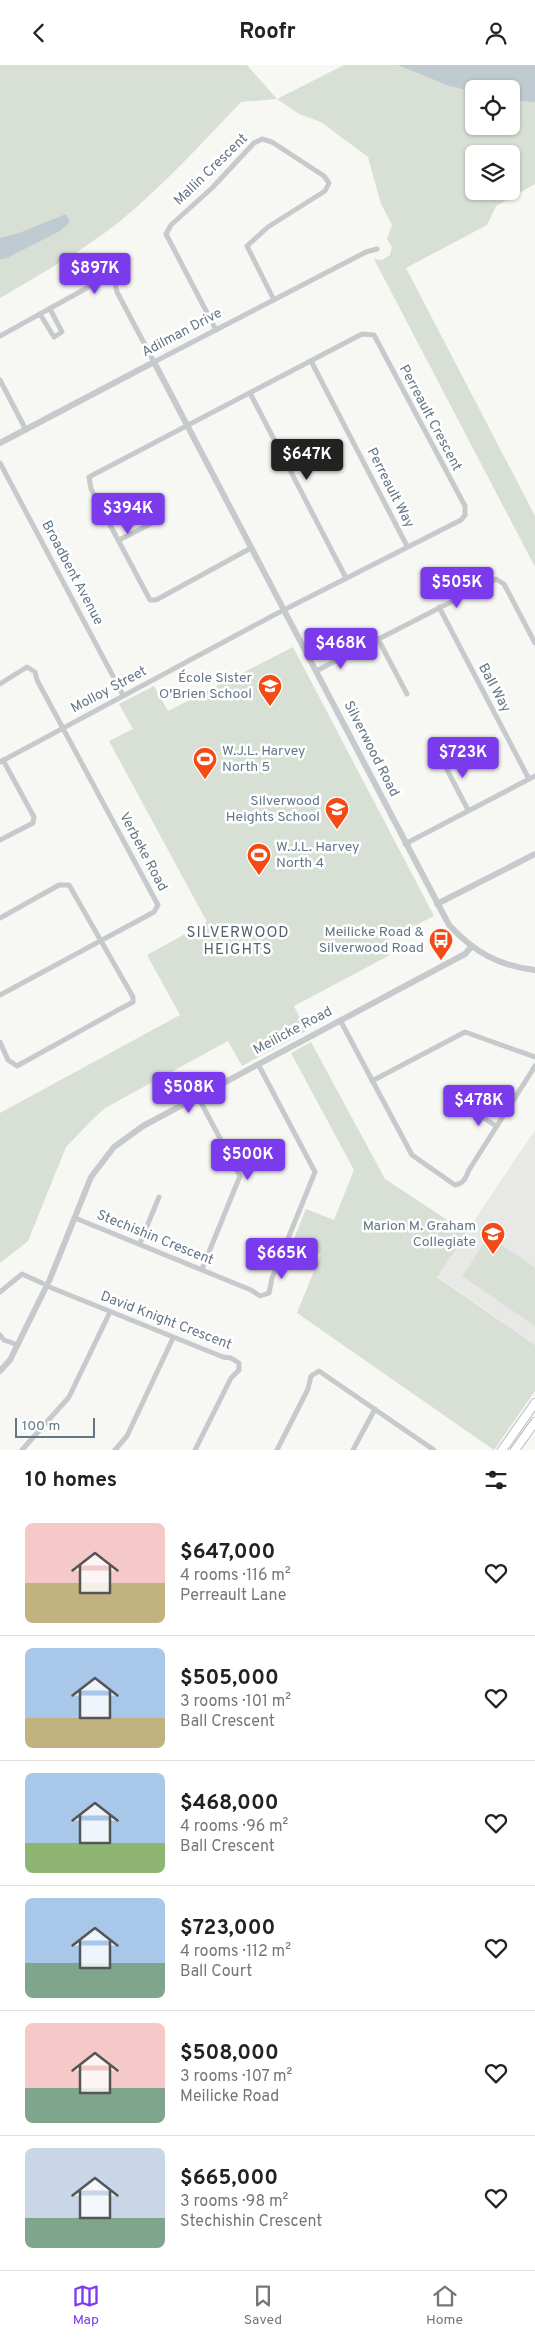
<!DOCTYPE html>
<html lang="en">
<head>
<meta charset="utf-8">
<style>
	:root { --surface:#fff; --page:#f2f2f2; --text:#222; --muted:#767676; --line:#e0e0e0; --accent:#7c3aed }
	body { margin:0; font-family:Overpass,sans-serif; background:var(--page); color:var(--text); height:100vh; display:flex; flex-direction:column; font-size:19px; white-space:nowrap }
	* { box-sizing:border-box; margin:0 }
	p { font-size:16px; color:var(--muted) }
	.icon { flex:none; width:28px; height:28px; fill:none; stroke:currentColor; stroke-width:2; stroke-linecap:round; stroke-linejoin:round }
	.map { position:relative; height:1385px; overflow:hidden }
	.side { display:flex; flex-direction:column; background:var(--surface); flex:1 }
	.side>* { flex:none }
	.tools { position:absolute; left:465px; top:15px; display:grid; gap:10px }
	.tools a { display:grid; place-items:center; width:55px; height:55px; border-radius:8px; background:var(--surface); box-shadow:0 1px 4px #0004; font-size:25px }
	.scale { position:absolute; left:15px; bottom:12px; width:80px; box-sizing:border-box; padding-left:5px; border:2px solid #637787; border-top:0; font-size:14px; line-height:18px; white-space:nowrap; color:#637787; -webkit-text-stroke:4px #fff; paint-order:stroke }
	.price { position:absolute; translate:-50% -42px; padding:0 11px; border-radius:5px; background:var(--accent); color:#fff; font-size:16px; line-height:32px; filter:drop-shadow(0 1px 2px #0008) }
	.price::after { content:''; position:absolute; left:50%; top:30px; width:15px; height:11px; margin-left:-8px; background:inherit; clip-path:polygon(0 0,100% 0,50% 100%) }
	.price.current { background:#222; color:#fff }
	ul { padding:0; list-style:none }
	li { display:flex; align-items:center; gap:15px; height:125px; padding:0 25px }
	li+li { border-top:1px solid var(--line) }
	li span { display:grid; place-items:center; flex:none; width:140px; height:100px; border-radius:8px; color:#555 }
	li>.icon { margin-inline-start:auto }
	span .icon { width:60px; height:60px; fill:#fffc; stroke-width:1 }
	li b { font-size:21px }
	h2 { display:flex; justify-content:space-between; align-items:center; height:60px; padding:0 25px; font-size:21px }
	header { display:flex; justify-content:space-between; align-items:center; height:65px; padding:0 25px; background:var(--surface); font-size:22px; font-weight:700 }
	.dock { display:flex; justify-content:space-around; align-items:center; height:70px; border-top:1px solid var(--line); background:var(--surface); font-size:14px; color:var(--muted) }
	.dock a { display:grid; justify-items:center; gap:2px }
	.dock .current { color:var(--accent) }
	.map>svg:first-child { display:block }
	.built { fill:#e8e9e7 }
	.green { fill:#d8dfd4; fill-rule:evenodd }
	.water { fill:#bfcbd0 }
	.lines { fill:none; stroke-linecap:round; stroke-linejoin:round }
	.secondary-casing { stroke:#b6bcc0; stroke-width:10 }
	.minor { stroke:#c6cacd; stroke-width:5 }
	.tertiary { stroke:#c6cacd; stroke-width:6 }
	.secondary { stroke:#fff; stroke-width:8 }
	.labels { text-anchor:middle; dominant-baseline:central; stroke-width:5; stroke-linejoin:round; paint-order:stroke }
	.street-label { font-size:14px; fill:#637787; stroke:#fff }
	.poi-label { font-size:14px; fill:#637787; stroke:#fff; text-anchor:end }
	.neighbourhood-label { font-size:15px; letter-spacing:1px; fill:#52606c; stroke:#fff }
</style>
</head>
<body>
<header><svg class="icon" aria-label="back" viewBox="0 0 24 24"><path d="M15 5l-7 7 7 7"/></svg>Roofr<svg class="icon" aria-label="person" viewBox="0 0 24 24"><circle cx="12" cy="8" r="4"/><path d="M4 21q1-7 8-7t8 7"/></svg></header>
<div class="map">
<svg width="535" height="1385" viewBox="0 0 535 1385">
	<rect width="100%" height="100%" fill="#f7f7f3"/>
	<!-- built -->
	<path class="built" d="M535,1065V1280L437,1211Z"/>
	<!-- green -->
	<g class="green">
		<path d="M0,0H247L277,34L344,0H397L449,21L474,27V61H511V36L535,37V119L496,141L487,160L406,203L535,451V502L374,194L382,195L390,190L392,182L387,174L392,160L381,139L368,92L321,57L299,49L277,34L241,37C202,78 163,121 119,157C82,186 41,209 0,233ZM474,89H511V126H474Z"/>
		<path d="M293,582L434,851L383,877L390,890L294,941L306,966L242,1001L228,976L105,1043L92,1055L66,1082L28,1176L0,1198V1048L180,950L147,890L207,857L109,676L133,664L119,639L154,621L168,646Z"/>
		<path d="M311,977L385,1114L467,1168L437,1212L535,1280V1326L494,1385L297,1248L321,1189L293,1176L306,1144L334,1155L354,1105L291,988Z"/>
		<path d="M489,1171L535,1203V1261L462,1211Z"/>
	</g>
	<!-- water -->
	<g class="water">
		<path d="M397,0H535V37L511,36V24H474V27L449,21Z"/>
		<path d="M66,149L70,157L60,166L7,193L0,194V173L19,168Z"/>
	</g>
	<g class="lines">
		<defs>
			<g id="secondary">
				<path d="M502,1385L535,1338"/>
				<path d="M515,1385L535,1357"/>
			</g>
		</defs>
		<!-- secondary casing -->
		<use href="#secondary" class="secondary-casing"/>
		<!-- minor -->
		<g class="minor">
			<path d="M40,249L54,272L62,267L50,244"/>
			<path d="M216,265L166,169L171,160L212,123L254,78L262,74L272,77L324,111L329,118L325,126L268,162L247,181L274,235"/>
			<path d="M0,271L85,224L101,212L109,211L115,218L117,227L154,297L366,187L377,184"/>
			<path d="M311,296L407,481"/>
			<path d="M0,315L26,365"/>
			<path d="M250,328L346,513"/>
			<path d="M0,398L123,630"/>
			<path d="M119,475L154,457"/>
			<path d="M439,542L529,714"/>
			<path d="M378,574L407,629"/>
			<path d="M316,606L496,514L504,519L535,578"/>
			<path d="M0,619L27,602L35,607L37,615L158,840L154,847L0,930"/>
			<path d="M441,693L468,745"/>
			<path d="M0,697L274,550L461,455L465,450V441L374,270L362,269L89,412L91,424L150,535H156L251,483"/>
			<path d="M0,775L33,758L34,752L3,695"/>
			<path d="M405,779L535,711"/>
			<path d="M0,853L59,820H69L133,932V937L118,945L17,1001L8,995L0,977"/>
			<path d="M340,955L412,1090L455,1120C464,1119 466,1112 469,1105L535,1001"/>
			<path d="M372,1016L465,967L535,992"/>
			<path d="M198,1032L240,1111L202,1204"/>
			<path d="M473,1046L496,1061"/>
			<path d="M75,1153L251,1225L260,1231L269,1228L272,1213L315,1107L258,999"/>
			<path d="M140,1178L159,1132"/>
			<path d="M47,1221L223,1292L231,1293L239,1298V1305L231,1313L195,1385"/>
			<path d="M0,1227L22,1209L42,1218"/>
			<path d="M0,1270L4,1275L18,1280"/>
			<path d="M22,1385L69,1332L110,1247"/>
			<path d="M115,1385L127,1371L173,1273"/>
			<path d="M277,1385L308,1324L311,1311L319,1306L434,1385"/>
			<path d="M353,1385L375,1344"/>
		</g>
		<!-- tertiary -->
		<g class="tertiary">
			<path d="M0,378L154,297L449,860C474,887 499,901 535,905"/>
			<path d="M437,839L535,789"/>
			<path d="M0,1306L10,1295L50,1214L91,1112L114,1082L143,1061L465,889L471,882"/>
		</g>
		<!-- secondary -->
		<use href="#secondary" class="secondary"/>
	</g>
	<!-- icons -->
	<defs>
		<symbol id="school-pin" viewBox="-11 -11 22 30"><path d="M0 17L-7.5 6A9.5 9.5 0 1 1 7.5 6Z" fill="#f44b16" stroke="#fff"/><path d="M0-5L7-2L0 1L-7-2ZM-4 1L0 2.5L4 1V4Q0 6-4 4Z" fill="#fff"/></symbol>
		<symbol id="stadium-pin" viewBox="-11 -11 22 30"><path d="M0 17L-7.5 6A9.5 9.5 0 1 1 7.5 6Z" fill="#f44b16" stroke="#fff"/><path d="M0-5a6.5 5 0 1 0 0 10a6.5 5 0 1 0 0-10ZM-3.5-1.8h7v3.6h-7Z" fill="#fff"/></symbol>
		<symbol id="bus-pin" viewBox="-11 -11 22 30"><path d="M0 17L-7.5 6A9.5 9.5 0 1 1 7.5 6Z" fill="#f44b16" stroke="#fff"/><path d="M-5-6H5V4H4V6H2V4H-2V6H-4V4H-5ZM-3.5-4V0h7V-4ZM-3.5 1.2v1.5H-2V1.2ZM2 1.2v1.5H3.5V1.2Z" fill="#fff"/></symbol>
	</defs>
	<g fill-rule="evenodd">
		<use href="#school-pin" x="256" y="607" width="28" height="38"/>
		<use href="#stadium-pin" x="191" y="680" width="28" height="38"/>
		<use href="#school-pin" x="323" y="730" width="28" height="38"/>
		<use href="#stadium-pin" x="245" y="776" width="28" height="38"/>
		<use href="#bus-pin" x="427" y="861" width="28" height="38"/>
		<use href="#school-pin" x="479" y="1155" width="28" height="38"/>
	</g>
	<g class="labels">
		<!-- street labels -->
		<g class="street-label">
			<text transform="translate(211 105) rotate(-44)">Mallin Crescent</text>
			<text transform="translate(182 268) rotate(-28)">Adilman Drive</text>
			<text transform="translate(430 353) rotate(62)">Perreault Crescent</text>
			<text transform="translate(390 423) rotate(63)">Perreault Way</text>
			<text transform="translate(72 508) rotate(62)">Broadbent Avenue</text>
			<text transform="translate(494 623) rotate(62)">Ball Way</text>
			<text transform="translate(109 625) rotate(-28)">Molloy Street</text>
			<text transform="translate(371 684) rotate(63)">Silverwood Road</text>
			<text transform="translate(143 787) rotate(62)">Verbeke Road</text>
			<text transform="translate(293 966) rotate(-28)">Meilicke Road</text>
			<text transform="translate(155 1173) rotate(22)">Stechishin Crescent</text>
			<text transform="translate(166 1256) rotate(21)">David Knight Crescent</text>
		</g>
		<!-- poi labels -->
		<g class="poi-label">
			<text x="252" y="613">École Sister<tspan x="252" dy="16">O'Brien School</tspan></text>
			<text x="222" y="686" text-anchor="start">W.J.L. Harvey<tspan x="222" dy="16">North 5</tspan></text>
			<text x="320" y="736">Silverwood<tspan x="320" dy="16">Heights School</tspan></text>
			<text x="276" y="782" text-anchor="start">W.J.L. Harvey<tspan x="276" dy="16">North 4</tspan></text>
			<text x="424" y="867">Meilicke Road &amp;<tspan x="424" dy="16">Silverwood Road</tspan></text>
			<text x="476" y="1161">Marion M. Graham<tspan x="476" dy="16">Collegiate</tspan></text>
		</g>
		<!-- neighbourhood labels -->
		<g class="neighbourhood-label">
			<text x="238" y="868">SILVERWOOD<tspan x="238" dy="17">HEIGHTS</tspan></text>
		</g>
	</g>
</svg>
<div class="tools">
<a><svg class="icon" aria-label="locate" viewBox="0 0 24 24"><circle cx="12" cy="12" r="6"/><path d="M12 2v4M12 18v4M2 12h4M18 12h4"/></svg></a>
<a><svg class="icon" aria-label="layers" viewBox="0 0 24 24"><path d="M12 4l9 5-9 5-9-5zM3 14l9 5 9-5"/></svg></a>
</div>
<div class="scale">100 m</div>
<b class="price" style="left:95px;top:230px">$897K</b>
<b class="price current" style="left:307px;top:416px">$647K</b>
<b class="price" style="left:128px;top:470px">$394K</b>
<b class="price" style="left:457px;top:544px">$505K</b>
<b class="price" style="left:341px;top:605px">$468K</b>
<b class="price" style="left:463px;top:714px">$723K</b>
<b class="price" style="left:189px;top:1049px">$508K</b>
<b class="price" style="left:479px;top:1062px">$478K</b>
<b class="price" style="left:248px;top:1116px">$500K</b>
<b class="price" style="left:282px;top:1215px">$665K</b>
</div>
<section class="side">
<h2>10 homes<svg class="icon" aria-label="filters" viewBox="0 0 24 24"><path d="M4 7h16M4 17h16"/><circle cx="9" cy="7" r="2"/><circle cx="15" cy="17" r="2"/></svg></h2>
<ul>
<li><span style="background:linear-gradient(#f6c9c9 60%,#c2b280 0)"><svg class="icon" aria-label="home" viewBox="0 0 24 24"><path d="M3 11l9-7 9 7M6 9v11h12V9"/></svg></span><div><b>$647,000</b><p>4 rooms · 116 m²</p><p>Perreault Lane</p></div><svg class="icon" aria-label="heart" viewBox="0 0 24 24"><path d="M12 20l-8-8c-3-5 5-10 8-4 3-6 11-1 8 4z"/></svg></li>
<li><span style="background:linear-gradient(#a9c7e8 70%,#c2b280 0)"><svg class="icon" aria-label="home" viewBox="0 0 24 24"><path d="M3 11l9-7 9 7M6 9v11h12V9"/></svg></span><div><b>$505,000</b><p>3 rooms · 101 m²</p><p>Ball Crescent</p></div><svg class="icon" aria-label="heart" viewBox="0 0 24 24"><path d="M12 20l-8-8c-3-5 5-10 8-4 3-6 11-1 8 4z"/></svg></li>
<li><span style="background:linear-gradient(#a9c7e8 70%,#8fb573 0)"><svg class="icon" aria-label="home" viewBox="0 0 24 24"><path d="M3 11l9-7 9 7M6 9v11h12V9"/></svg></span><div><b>$468,000</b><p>4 rooms · 96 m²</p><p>Ball Crescent</p></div><svg class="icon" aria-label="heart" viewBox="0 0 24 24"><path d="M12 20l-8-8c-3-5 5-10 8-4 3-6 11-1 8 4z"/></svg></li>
<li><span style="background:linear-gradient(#a9c7e8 65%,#7fa58c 0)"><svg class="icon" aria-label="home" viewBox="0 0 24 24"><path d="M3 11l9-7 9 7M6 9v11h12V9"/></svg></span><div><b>$723,000</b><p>4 rooms · 112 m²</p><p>Ball Court</p></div><svg class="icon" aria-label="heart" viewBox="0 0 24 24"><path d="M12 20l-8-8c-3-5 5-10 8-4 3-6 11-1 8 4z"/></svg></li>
<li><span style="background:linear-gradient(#f6c9c9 65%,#7fa58c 0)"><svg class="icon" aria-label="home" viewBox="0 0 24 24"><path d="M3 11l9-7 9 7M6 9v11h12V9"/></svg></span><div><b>$508,000</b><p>3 rooms · 107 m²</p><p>Meilicke Road</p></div><svg class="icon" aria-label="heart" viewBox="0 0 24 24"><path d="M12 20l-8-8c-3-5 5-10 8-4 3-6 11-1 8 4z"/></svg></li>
<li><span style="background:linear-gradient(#c9d6e8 70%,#7fa58c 0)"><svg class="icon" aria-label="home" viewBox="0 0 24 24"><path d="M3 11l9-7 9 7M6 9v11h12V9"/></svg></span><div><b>$665,000</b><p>3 rooms · 98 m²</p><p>Stechishin Crescent</p></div><svg class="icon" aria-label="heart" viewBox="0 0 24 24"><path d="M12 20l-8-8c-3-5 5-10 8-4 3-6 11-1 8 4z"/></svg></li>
</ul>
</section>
<nav class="dock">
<a class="current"><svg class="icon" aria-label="map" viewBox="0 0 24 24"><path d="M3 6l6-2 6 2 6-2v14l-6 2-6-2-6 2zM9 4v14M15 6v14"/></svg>Map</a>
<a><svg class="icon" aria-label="saved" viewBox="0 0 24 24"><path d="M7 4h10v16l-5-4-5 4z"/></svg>Saved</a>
<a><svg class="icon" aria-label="home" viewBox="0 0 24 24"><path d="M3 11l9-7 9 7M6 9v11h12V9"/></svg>Home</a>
</nav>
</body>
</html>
